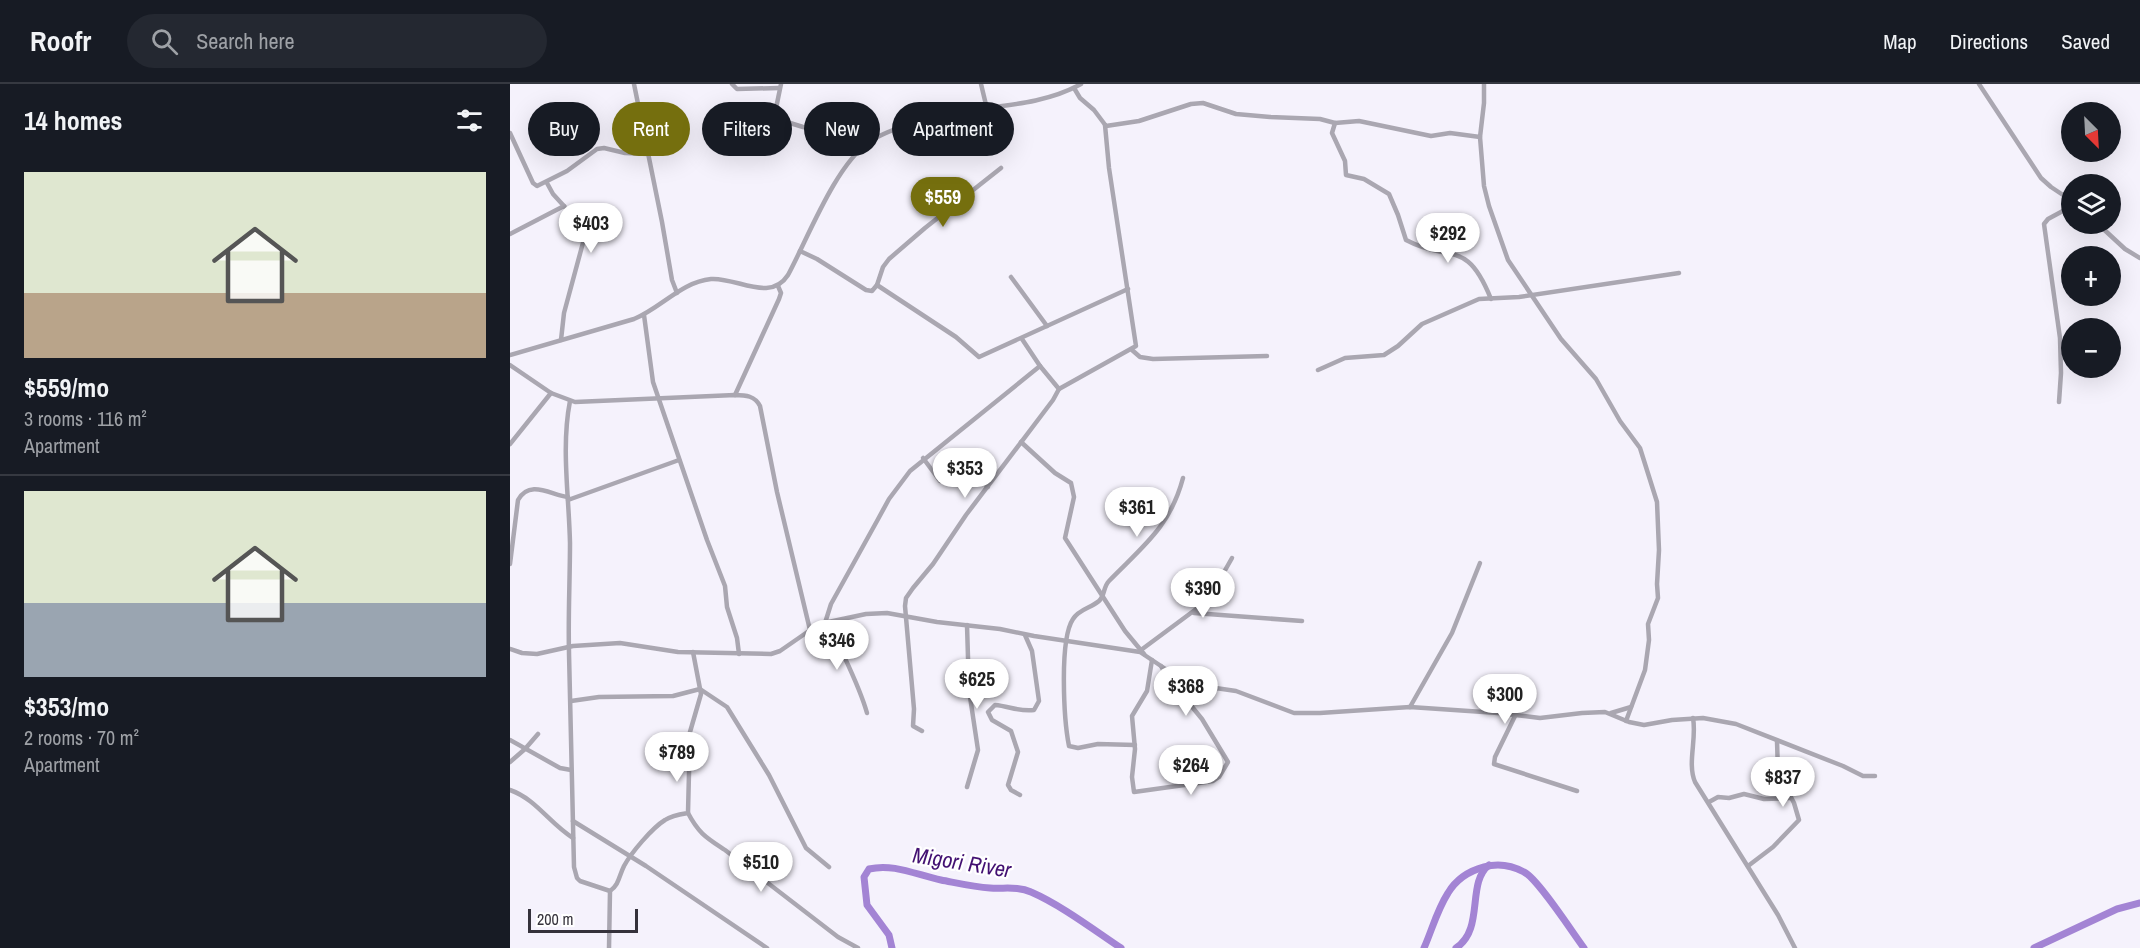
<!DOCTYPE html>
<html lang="en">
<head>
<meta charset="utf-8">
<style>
	:root { --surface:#171b24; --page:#242831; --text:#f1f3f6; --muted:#9ea1a6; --line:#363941; --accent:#756f0e }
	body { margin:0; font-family:"Archivo Narrow",sans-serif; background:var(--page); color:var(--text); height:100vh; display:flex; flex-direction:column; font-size:22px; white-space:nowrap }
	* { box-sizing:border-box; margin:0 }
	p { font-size:20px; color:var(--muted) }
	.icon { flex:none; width:33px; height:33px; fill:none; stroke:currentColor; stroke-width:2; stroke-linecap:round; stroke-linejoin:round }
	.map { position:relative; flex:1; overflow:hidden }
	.sheet { display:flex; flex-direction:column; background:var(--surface); width:510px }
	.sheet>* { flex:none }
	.guide { position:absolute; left:18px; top:18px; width:570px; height:54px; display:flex; gap:12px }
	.needle { width:39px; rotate:156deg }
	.tools { position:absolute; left:1551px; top:18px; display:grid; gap:12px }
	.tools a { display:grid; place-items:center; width:60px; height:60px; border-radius:50%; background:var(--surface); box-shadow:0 6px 24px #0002; font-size:30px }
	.scale { position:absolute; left:18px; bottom:15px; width:110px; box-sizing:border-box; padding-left:6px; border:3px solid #35323b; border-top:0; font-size:16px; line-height:21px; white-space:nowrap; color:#35323b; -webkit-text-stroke:4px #fff; paint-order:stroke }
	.price { position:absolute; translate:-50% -51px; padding:0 14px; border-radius:21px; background:#fff; color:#222; font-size:20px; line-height:39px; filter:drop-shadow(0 2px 3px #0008) }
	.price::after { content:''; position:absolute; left:50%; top:36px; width:18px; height:14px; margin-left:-9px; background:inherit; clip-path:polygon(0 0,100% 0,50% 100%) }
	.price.current { background:var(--accent); color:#fff }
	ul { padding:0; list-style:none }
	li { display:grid; align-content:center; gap:12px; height:318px; padding:0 24px }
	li+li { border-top:2px solid var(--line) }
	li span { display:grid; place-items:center; height:186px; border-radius:0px; color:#555 }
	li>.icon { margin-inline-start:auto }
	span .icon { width:108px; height:108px; fill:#fffc; stroke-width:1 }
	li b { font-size:26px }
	h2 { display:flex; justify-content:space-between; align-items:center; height:72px; padding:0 24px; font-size:26px }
	.pill { padding:0 21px; border-radius:27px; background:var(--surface); box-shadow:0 6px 24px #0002; font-size:21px; line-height:54px }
	.pill.current { background:var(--accent); color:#fff }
	header { display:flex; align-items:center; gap:36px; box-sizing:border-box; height:84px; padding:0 30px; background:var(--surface); border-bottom:2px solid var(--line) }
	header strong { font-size:28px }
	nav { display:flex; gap:33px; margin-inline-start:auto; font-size:21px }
	.search { width:420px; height:54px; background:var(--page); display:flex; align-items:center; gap:15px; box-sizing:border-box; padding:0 21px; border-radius:33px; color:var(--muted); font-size:22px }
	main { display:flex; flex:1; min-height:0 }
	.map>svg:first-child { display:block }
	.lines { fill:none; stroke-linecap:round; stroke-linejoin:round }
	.river { stroke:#a384d4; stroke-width:7 }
	.street { stroke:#aaa7b1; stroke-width:4.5 }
	.labels { text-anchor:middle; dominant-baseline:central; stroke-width:4.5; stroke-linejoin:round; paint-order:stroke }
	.water-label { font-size:22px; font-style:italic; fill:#431172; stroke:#fff }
</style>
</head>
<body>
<header>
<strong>Roofr</strong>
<div class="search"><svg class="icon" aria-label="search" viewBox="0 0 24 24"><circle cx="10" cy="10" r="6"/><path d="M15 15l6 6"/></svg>Search here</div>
<nav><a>Map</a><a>Directions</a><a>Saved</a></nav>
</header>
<main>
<section class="sheet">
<h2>14 homes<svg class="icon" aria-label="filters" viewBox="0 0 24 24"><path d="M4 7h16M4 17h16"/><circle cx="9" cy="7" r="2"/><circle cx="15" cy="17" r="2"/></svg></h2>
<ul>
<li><span style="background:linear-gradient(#dfe7d0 65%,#b9a48a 0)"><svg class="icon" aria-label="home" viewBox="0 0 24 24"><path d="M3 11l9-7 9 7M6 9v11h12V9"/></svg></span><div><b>$559/mo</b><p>3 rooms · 116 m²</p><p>Apartment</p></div></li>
<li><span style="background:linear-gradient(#dfe7d0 60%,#9aa5b1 0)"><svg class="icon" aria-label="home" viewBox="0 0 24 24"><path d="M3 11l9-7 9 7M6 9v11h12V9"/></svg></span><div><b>$353/mo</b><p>2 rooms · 70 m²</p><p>Apartment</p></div></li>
</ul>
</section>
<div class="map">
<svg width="1630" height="864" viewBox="0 0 1630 864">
	<rect width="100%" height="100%" fill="#f5f2fc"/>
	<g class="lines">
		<!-- river -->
		<g class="river">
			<path d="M382,864L379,851L357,821L354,793L359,785C383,779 407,791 431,796C447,799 464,803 480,804C494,805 508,802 521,808C551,821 584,846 611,864"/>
			<path d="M914,864C922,846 927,826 938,809C947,794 959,787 974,783C988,779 1001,781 1014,788C1028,795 1062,848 1074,864"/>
			<path d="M946,864C975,845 956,799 979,781"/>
			<path d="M1524,864L1607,825L1630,819"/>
		</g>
		<!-- street -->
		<g class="street">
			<path d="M124,0L152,138L162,196L167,209"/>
			<path d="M222,0L227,5L269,4"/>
			<path d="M271,0L264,34L293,43L350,53L360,58"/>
			<path d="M471,0L477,25"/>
			<path d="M974,0V19L970,53L974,102L979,122L998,176L1051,255L1086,295L1110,337L1130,364L1147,418L1149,466L1147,500L1148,514L1138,540L1139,556L1135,586L1116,637"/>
			<path d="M1469,0L1531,94L1541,103L1562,117"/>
			<path d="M564,4L570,14L584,26L596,42L629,37L681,20L693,19L726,30L760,33L810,35L825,39L849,37L921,52L940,49L970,53"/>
			<path d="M825,39L822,49L835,77L836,91L854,95L879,110L888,131L896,156C941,180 956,153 981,215"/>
			<path d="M0,49L23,99L27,102L57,87L87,65L94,64L115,69L138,70"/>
			<path d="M37,99L43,110L74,144V155L54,229L51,256"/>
			<path d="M1588,140L1615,165L1630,174"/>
			<path d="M0,150L54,122"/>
			<path d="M290,167L307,175L356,206L362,207L367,201L446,253L469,273L618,205"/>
			<path d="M501,193L537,242"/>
			<path d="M367,201L373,183L379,175L415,144L491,84"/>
			<path d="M134,231L143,298L197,456L215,502L217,523L227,554L229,570"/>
			<path d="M512,255L530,282L549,305"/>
			<path d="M622,266L630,273L643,275L757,272"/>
			<path d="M0,271L124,235C151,224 171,198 201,195C227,193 260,219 278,191C298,154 325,82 359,58C383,42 431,31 460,26C497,21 537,19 571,0"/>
			<path d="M0,281L41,309L65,318L225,311C236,311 245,312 250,322L267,408L300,546"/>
			<path d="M808,286L835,274L874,271L888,262L912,240L969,215L1009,213L1169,189"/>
			<path d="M225,311L269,215L271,209L268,202"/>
			<path d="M60,317C51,363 59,412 60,459C60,495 58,532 59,568C60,640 62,712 64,783L67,794L70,797L100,807L99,864"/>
			<path d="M1549,318L1551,289L1550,254L1534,140L1538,135L1562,122"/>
			<path d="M511,358L545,389L561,399L564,413L555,454L615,547L634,570"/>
			<path d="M0,360L41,309"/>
			<path d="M413,374L430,397L452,386L460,385L478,403"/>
			<path d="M58,416L169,376"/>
			<path d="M0,480L8,416C20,395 41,411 58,413"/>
			<path d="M684,529L792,537"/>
			<path d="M319,538C331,569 348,597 357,629"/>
			<path d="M315,539L321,520L367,437L379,415L400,387L530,282"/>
			<path d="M0,565L12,569L27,570L63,562L110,559L168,568L261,570L270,567L309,540L356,530L377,529L427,538L490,545L524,552L630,568L657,586L692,602L726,607L784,629H810L900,623L988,629L1030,634L1072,629L1095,628L1119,638L1134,641L1162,636L1193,634L1226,640L1333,682L1353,692H1365"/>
			<path d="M631,566L693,520L701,511L722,474"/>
			<path d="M642,576L637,607L622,632L625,665L622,693L624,708L703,697L709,693L718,678L692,635L656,591L651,582"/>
			<path d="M61,617L89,613L163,612L190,605L217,623L259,691L296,764L319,783"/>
			<path d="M900,623L942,549L970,479"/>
			<path d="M1101,629L1121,623"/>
			<path d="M1005,632L985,673L984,680L1067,707"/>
			<path d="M1183,634C1187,655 1177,679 1185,698L1268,831L1285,864"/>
			<path d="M412,647L403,642L404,625L395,522L396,514L403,504L423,480L456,431L543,316L549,305L626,262L599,84L595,41"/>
			<path d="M0,656L50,684L61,686"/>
			<path d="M625,661L588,660L568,664L559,662C554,637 549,556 563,535C569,525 581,524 589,517C595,512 593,503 599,497C633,462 660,443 673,394"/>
			<path d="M0,678L15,665L28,650"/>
			<path d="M457,703L468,666L459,606L457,541"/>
			<path d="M0,706C26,715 40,740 63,754"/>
			<path d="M510,711L501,706L498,701L508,668L501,647L482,636L478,628L485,621C499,622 509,628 524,626L529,617L522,567L515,551"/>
			<path d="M1199,718L1208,713L1219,714L1234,710L1254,715L1280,714"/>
			<path d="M178,729C189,750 197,754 215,766L328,853L348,864"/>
			<path d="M63,737L136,782L257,864"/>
			<path d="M1238,782L1263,763L1289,736L1284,719L1268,688L1267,657"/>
			<path d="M100,807C109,801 109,792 114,782C121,769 142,744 155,736C162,731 171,730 178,729L180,648L191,610L183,568"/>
		</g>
	</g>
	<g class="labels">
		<!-- water labels -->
		<g class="water-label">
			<text transform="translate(452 778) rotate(9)">Migori River</text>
		</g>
	</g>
</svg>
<div class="tools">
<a><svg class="needle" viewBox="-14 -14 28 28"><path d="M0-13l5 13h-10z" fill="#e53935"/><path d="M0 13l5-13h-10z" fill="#9ea1a6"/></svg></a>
<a><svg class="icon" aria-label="layers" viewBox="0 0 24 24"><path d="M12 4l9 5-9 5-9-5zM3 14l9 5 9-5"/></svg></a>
<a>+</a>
<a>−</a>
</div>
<div class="scale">200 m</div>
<b class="price current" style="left:433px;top:144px">$559</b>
<b class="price" style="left:81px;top:170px">$403</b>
<b class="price" style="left:938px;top:180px">$292</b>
<b class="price" style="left:455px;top:415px">$353</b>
<b class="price" style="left:627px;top:454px">$361</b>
<b class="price" style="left:693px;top:535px">$390</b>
<b class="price" style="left:327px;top:587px">$346</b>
<b class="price" style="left:467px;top:626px">$625</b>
<b class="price" style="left:676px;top:633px">$368</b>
<b class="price" style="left:995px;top:641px">$300</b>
<b class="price" style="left:167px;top:699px">$789</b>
<b class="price" style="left:681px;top:712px">$264</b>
<b class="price" style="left:1273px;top:724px">$837</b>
<b class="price" style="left:251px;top:809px">$510</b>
<div class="guide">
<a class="pill">Buy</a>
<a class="pill current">Rent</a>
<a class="pill">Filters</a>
<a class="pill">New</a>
<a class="pill">Apartment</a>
</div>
</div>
</main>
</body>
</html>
